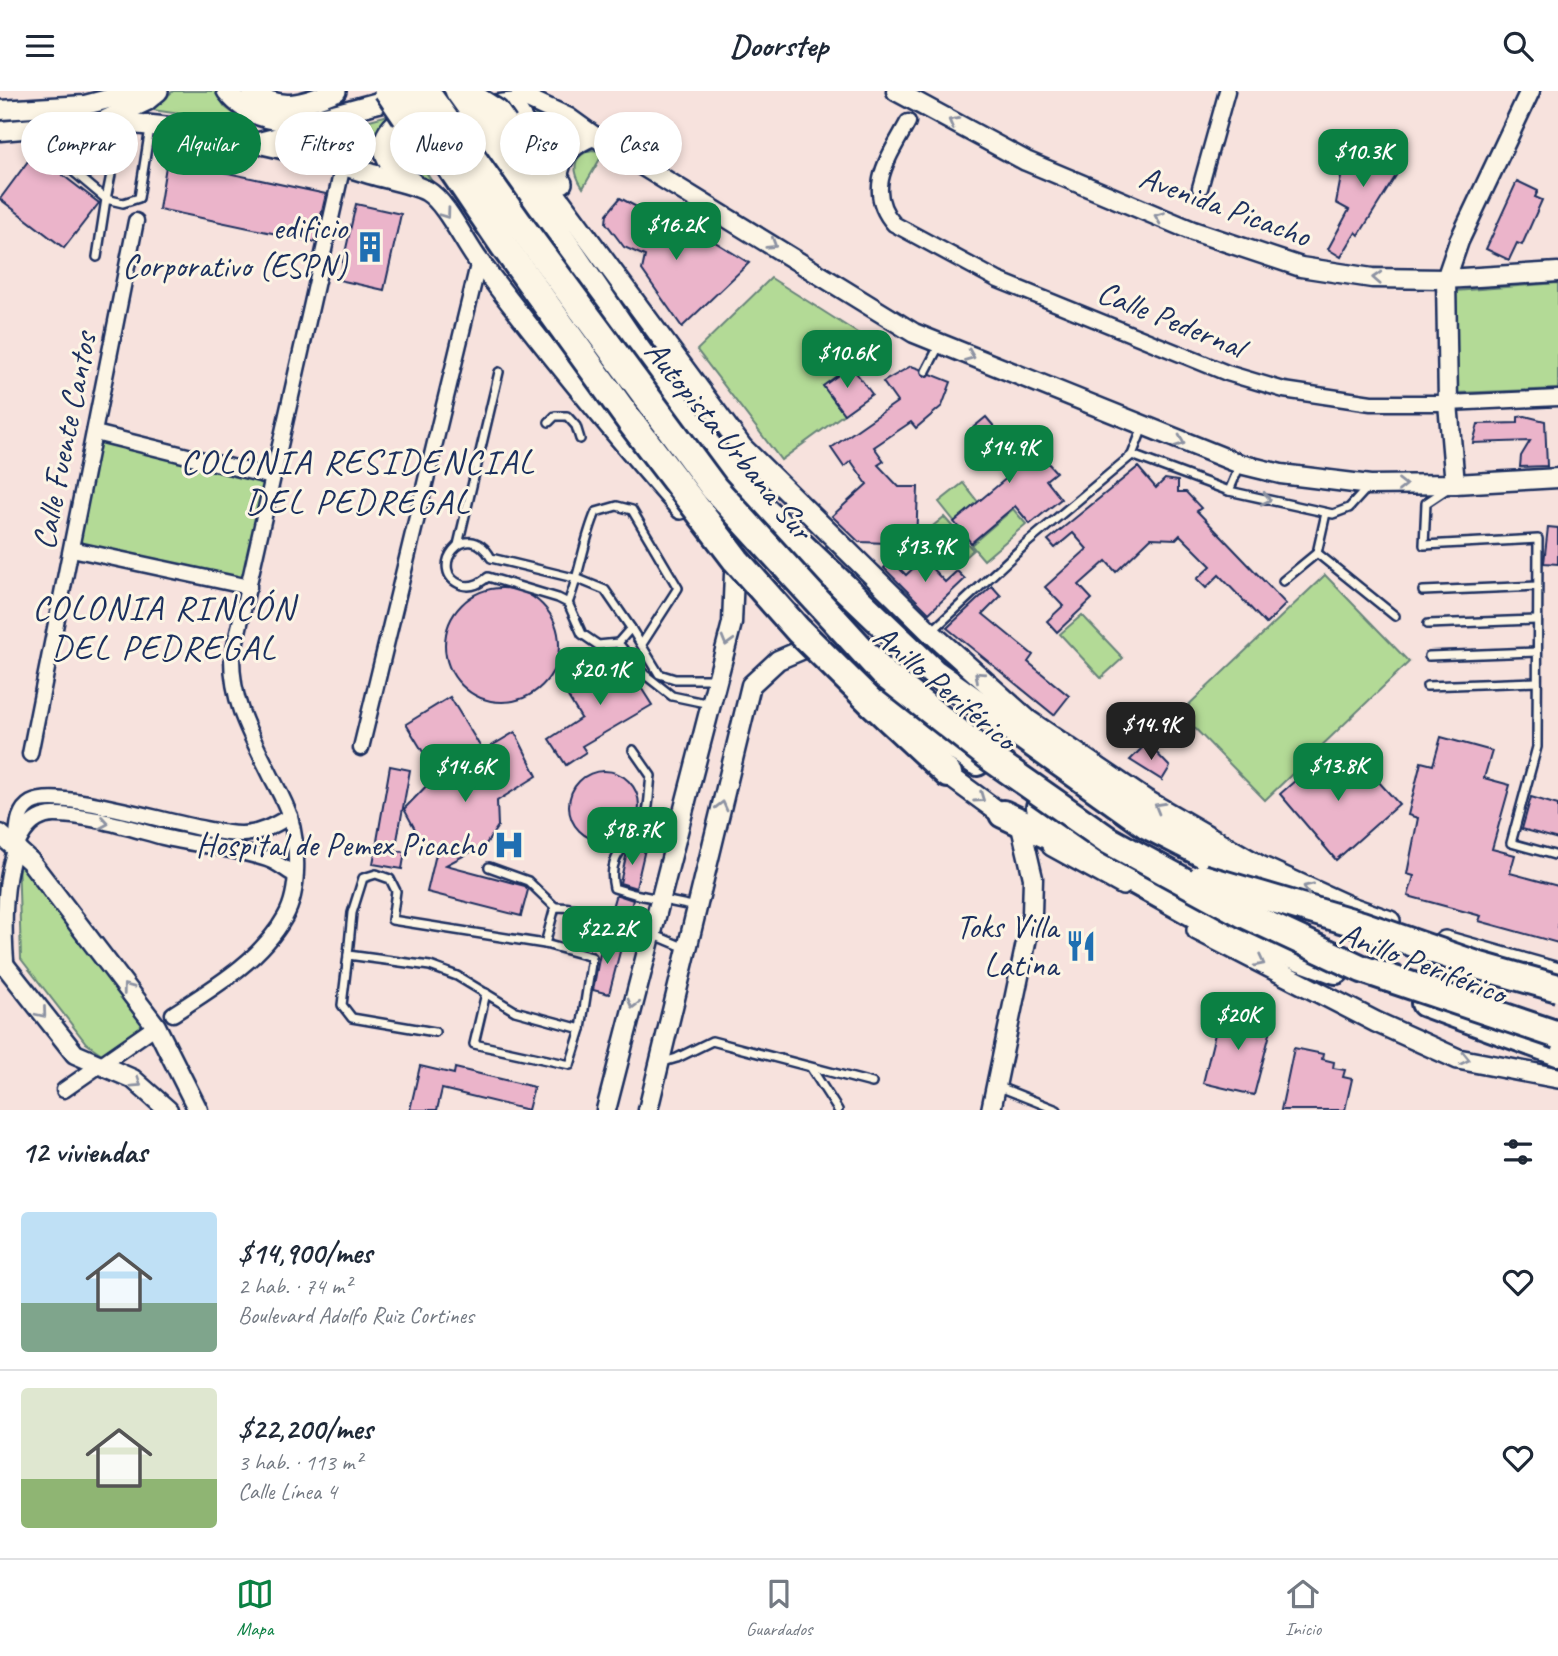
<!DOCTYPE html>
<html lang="es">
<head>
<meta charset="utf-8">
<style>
	:root { --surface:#fff; --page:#f2f2f3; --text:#1f2937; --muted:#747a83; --line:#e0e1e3; --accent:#0b8043 }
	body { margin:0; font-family:Caveat,sans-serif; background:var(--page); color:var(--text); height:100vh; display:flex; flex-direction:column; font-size:26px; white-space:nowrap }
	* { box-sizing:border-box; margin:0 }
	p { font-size:23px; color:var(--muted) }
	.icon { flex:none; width:38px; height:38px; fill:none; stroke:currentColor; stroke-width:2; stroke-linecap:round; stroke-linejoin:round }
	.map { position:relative; height:1019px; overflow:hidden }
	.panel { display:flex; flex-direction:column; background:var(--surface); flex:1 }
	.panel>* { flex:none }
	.top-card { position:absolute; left:21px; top:21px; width:700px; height:63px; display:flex; gap:14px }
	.price { position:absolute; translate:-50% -60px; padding:0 16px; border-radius:14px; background:var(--accent); color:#fff; font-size:23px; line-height:46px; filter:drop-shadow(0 2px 4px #0008) }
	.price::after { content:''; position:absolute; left:50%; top:42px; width:21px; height:16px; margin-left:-10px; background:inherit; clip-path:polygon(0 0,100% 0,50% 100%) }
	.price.selected { background:#222; color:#fff }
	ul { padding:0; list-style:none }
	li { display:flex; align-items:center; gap:21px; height:175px; padding:0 21px }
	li+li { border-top:2px solid var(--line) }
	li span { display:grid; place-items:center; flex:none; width:196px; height:140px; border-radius:7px; color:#555 }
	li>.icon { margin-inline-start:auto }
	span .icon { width:84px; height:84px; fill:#fffc; stroke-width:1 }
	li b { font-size:30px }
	h2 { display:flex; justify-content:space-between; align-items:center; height:84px; padding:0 21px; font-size:30px }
	.tag { padding:0 24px; border-radius:32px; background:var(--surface); box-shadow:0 4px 10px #0003; font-size:24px; line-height:63px }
	.tag.selected { background:var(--accent); color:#fff }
	header { display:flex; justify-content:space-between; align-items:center; height:91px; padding:0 21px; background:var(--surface); font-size:32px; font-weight:800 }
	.tab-bar { display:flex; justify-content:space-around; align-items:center; height:98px; border-top:2px solid var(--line); background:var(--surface); font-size:19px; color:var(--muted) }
	.tab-bar a { display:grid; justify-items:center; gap:4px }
	.tab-bar .selected { color:var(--accent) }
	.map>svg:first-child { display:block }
	.green { fill:#b3da96; stroke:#67847a; stroke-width:2 }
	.building { fill:#ebb4ca; stroke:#1b2f5e; stroke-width:2 }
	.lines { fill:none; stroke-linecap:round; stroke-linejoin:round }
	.service-casing { stroke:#1b2f5e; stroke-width:12 }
	.minor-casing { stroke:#1b2f5e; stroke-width:19 }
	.tertiary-casing { stroke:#1b2f5e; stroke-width:23 }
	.secondary-casing { stroke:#1b2f5e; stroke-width:24 }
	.motorway-casing { stroke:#1b2f5e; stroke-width:32 }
	.service { stroke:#fcf5e5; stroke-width:7 }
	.minor { stroke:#fcf5e5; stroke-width:14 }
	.tertiary { stroke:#fcf5e5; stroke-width:18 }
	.secondary { stroke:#fcf5e5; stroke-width:19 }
	.motorway { stroke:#fcf5e5; stroke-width:26 }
	.secondary-bridge-casing { stroke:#1b2f5e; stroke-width:24; stroke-linecap:butt }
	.motorway-bridge-casing { stroke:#1b2f5e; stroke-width:32; stroke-linecap:butt }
	.secondary-bridge { stroke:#fcf5e5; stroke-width:19 }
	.motorway-bridge { stroke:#fcf5e5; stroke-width:26 }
	.oneway { stroke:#8c92a2 }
	.labels { text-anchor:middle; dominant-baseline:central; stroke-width:6; stroke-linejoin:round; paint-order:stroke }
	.street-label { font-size:33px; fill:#1b2f5e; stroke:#fcf5e5 }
	.poi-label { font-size:33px; fill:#1b2f5e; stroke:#fcf5e5; text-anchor:end }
	.neighbourhood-label { font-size:35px; letter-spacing:2px; fill:#1b2f5e; stroke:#fcf5e5 }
</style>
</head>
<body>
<header><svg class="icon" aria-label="menu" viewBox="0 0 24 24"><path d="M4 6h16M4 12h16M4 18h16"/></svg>Doorstep<svg class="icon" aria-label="search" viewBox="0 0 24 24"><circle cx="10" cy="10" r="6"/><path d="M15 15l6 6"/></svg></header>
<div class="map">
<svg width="1558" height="1019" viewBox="0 0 1558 1019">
	<rect width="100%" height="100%" fill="#f7e2dd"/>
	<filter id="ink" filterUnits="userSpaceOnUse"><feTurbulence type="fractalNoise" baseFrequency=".0143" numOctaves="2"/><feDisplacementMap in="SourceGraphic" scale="14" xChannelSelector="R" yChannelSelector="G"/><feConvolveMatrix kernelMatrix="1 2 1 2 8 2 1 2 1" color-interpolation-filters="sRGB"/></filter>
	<g filter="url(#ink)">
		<!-- green -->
		<g class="green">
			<path d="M173,0H215L225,16L248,33L146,18L162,10Z"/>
			<path d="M538,21L577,45L562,53L554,67L535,24Z"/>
			<path d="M392,23L373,45L372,71L294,49Z"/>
			<path d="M403,46L433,92C418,85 398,78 395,60Z"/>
			<path d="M592,59L604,61L583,97C573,82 570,65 592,59Z"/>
			<path d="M771,187L867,248L855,247L839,257L851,275L824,295L844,323L781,369L697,259Z"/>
			<path d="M1558,192V298L1456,302L1455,200Z"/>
			<path d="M99,350L267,390L246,490L77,453Z"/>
			<path d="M963,392L978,411L955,431L939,411Z"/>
			<path d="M1013,418L1026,433L984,469L971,454Z"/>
			<path d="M944,426L973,459L951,478L922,444Z"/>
			<path d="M1325,484L1409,571L1265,709L1180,622Z"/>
			<path d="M1082,524L1123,567L1101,587L1060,543Z"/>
			<path d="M18,764L152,930L103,964L86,952L21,868Z"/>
		</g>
		<!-- building -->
		<g class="building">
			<path d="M1368,47L1405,70L1359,144L1356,141L1341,166L1328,158L1349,119L1336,112L1347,55L1358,62Z"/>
			<path d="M34,62L99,112L64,157L0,108Z"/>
			<path d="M167,69L326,103L315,151L159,118Z"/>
			<path d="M1517,90L1538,100L1535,106L1542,109L1522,154L1517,152L1509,169L1486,158Z"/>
			<path d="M620,107L646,121L639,134L659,147L667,134L691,150L697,140L749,172L682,236L642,179L645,165L624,156L606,132L607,123Z"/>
			<path d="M356,113L401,123L384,199L339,189Z"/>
			<path d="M851,275L872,303L844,323L823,295Z"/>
			<path d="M911,275L920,278L924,286L931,283L951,291L942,315L916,337L911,331L874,356L884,370L878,374L899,396H918L916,453L859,451L832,425L867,393L851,370L844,376L831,357L897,311L883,291Z"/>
			<path d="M1525,325L1545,330L1547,375L1520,376L1521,365L1530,350L1473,352L1478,333L1518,332V326Z"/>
			<path d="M986,326L1025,372L1038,361L1056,381L1046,389L1061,408L1030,433L1015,415L971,452L954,431L1008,386L969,340Z"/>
			<path d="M1138,376L1156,397L1165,388L1178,390V401H1186L1201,417L1197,420L1286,513L1266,533L1219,484L1206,497L1197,488L1211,475L1180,444L1176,448L1151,447L1116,481L1106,470L1079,494L1092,508L1057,541L1047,530L1063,515L1045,496L1087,458L1073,442L1055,457L1048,449Z"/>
			<path d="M1548,436L1558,437V473L1544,472Z"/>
			<path d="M923,468L945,491L957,480L965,488L929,522L884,477L891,469L906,484Z"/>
			<path d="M992,495L1001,505L983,523L1033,564L1028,571L1069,605L1054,624L947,537Z"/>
			<circle cx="502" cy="554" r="57"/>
			<path d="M621,565L652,614L582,655L586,661L566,674L549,648L581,627L564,599Z"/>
			<path d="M450,606L483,660L515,641L537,685L497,710L498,735L486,753L446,774L525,795L528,799L521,825L427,801L436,763L422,751L404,718L437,684L406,633Z"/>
			<path d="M1441,646L1492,660L1484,687L1510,694L1492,758L1515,764L1510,782L1558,795V852L1479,830L1481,825L1408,805L1414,785L1407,783L1418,727L1408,724L1421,671L1433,674Z"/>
			<path d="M1147,652L1170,676L1162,689L1130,669Z"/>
			<path d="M1331,658L1357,686L1366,677L1399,713L1336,769L1280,703Z"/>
			<path d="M390,675L410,679L395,760L405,761L402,778L373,773Z"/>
			<circle cx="604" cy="715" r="35"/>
			<path d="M1531,706L1558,714V748L1522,738Z"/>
			<path d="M632,756L645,758L636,797L620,792L627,761Z"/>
			<path d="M618,804L633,809L629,824L611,820L615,806Z"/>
			<path d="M570,823L616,835L613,844L568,832Z"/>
			<path d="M603,847L622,853L609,903L593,899Z"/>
			<path d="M1221,918L1273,931L1254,1004L1203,992Z"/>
			<path d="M1294,957L1323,963L1322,968L1334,971L1333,977L1345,979L1343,986L1352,988L1345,1019H1281Z"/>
			<path d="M420,975L454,983L455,977L534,996L528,1019L442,998L437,1019H410Z"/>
		</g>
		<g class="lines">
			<defs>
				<g id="service">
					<path d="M26,41L106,108L116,59L110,55L81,53L73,79"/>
					<path d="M97,166L106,108L123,112L139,107L150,37"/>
					<path d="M926,280L940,253"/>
					<path d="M549,331L555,325H567L576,335L580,348"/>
					<path d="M1132,364L1229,400L1333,423L1349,417L1369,395"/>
					<path d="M1447,398L1426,412L1424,454L1538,448L1537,656L1511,752L1558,765"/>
					<path d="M1229,400L1240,374"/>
					<path d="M458,454L499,281"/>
					<path d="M1317,462L1395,525"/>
					<path d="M1283,490L1317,462L1326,422"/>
					<path d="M1423,500L1537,495"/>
					<path d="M568,512C580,483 583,451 596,421L617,415L632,419L678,497L642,553"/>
					<path d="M1428,533L1536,529"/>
					<path d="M932,540L1027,452L1132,364L1143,336"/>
					<path d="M618,552L598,554L582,543L568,512L558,507L488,486C480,492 473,497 462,494C425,481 466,423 491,467L578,488L605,499L631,537"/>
					<path d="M1429,565L1537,561"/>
					<path d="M1427,595L1537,591"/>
					<path d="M710,613L672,605L644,583L618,552L631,537L659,583L675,588H716"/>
					<path d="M633,659L651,685C649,697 650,712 646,724C637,751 605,758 614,797L634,803L697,816"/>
					<path d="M489,776L528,790L555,816"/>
					<path d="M348,864L352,822L363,787L376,783L390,788L396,800L392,829L545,853L555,816C600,816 645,841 686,857"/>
					<path d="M486,902L474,953L570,974L581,938"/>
					<path d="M435,941L352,927L342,914L348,864L430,875L457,885L515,920L581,938L592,866L545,853"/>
					<path d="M660,972L677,967L712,950L872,992"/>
					<path d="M811,977L838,1019"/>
					<path d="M997,995L1057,1019"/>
				</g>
				<g id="minor">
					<path d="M908,31C890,65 863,98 894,133L998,189L1227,282L1284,299L1371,312H1448L1558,307"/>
					<path d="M1200,97L1227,0"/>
					<path d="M95,342L272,386"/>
					<path d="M72,458L249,496"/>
					<path d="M361,657L479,170"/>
					<path d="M30,663L136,130"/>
					<path d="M17,745C18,732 19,719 31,712C61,694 196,743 241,743C259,743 275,734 290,725"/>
					<path d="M7,879C2,837 0,725 54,724C90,724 129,737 163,746C196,754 242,758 272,770C280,774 288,780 295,784"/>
					<path d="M173,923C213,897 261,869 285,826C300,800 298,755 290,726C286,712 277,697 270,683C251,644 232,613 232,568L343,74"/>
					<path d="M64,999L156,935"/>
				</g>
				<g id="tertiary">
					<path d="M521,0L524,6L569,27L594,45L914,242L1240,373L1281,383L1370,394L1455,393L1558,387"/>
					<path d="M896,0L1026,70L1193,140L1301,176L1372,187L1446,188L1558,181"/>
					<path d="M0,19L85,14L112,7"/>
					<path d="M0,40L102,31"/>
					<path d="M558,86C561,65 573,52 594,45"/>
					<path d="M1455,393L1448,312L1446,188L1459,150L1530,0"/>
					<path d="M0,743L30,770L156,935L198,1019"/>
					<path d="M0,868L75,963L133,988L168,1019"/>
					<path d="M606,1019L732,532L734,483"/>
					<path d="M648,1019L751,594L778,569L804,558"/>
					<path d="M991,1019L1032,823L1033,787L1022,740"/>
				</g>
				<g id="secondary">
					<path d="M227,0C270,54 337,20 393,8C413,4 433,3 453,0"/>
					<path d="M252,0C279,23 307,12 336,0"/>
					<path d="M112,7L140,0"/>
					<path d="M480,16L512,12L562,92"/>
					<path d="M106,29L146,10L158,0"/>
					<path d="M102,31C194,34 284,55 371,83C388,88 411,92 427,100C447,112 465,153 480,172C544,256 611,339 681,418"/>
					<path d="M507,32L542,85L742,356L930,541L1028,629L1146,709L1260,775L1348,815L1390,830"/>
					<path d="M261,51L320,36"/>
					<path d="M412,91C388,77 372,54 396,32L419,28"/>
					<path d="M937,676L1011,730"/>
					<path d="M1052,755L1123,794"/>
					<path d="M1197,839L1376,931L1458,968L1558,987"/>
					<path d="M1445,850L1558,882"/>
				</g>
				<g id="motorway">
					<path d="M489,42L629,248L697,342L752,408L933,581L1147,734L1288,806"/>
					<path d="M624,296L690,386"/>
					<path d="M873,588L916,627L977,671"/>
					<path d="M871,611L948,683"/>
					<path d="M1040,716L1098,759L1137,778"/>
					<path d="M1003,723L1071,755"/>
					<path d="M1114,778L1220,837L1336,879"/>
					<path d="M1425,912L1558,961"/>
				</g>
			</defs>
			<!-- service casing -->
			<use href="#service" class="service-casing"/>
			<!-- minor casing -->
			<use href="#minor" class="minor-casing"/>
			<!-- tertiary casing -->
			<use href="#tertiary" class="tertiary-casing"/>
			<!-- secondary casing -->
			<use href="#secondary" class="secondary-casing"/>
			<!-- motorway casing -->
			<use href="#motorway" class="motorway-casing"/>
			<!-- service -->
			<use href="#service" class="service"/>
			<!-- minor -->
			<use href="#minor" class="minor"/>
			<!-- tertiary -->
			<use href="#tertiary" class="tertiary"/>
			<!-- secondary -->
			<use href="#secondary" class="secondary"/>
			<!-- motorway -->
			<use href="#motorway" class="motorway"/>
			<defs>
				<g id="secondary-bridge">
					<path d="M384,0L403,28"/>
					<path d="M468,0L498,19L507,32"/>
				</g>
				<g id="motorway-bridge">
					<path d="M399,0L504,155L630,330L736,469L798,539L871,611"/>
					<path d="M425,0L517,130L714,397L884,583L991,667L1108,749L1244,823L1362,878L1558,944"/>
					<path d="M459,0L489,42"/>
					<path d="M1202,787L1362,834L1480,875L1558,897"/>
				</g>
			</defs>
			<!-- secondary-bridge casing -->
			<use href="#secondary-bridge" class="secondary-bridge-casing"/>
			<!-- motorway-bridge casing -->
			<use href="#motorway-bridge" class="motorway-bridge-casing"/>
			<!-- secondary-bridge -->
			<use href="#secondary-bridge" class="secondary-bridge"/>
			<!-- motorway-bridge -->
			<use href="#motorway-bridge" class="motorway-bridge"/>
		</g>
		<!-- one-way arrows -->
		<defs><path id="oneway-chevron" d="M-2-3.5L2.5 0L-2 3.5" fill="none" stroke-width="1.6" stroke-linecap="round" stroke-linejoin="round" transform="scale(1.75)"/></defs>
		<g class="oneway">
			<use href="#oneway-chevron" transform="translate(953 31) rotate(-151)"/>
			<use href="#oneway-chevron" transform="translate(446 123) rotate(54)"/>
			<use href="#oneway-chevron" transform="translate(1159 126) rotate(-158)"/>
			<use href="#oneway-chevron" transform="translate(772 153) rotate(32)"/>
			<use href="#oneway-chevron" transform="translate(1377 187) rotate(-177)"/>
			<use href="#oneway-chevron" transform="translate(970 265) rotate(22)"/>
			<use href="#oneway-chevron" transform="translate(1180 351) rotate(22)"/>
			<use href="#oneway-chevron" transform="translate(1402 394)"/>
			<use href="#oneway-chevron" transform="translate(1266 408) rotate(13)"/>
			<use href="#oneway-chevron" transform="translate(727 550) rotate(106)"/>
			<use href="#oneway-chevron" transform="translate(979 585) rotate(-138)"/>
			<use href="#oneway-chevron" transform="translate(980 707) rotate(35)"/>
			<use href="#oneway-chevron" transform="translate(722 715) rotate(-76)"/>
			<use href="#oneway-chevron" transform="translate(1159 716) rotate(-150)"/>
			<use href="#oneway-chevron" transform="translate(104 732) rotate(10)"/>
			<use href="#oneway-chevron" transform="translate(1308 797) rotate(-156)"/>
			<use href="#oneway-chevron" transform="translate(1260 871) rotate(27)"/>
			<use href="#oneway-chevron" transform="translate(127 897) rotate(-127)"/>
			<use href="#oneway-chevron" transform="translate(633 913) rotate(105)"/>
			<use href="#oneway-chevron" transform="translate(42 922) rotate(50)"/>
			<use href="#oneway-chevron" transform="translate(1465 968) rotate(13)"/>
			<use href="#oneway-chevron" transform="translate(137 992) rotate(34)"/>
		</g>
	</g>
	<!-- icons -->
	<defs>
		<symbol id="building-bare" viewBox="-9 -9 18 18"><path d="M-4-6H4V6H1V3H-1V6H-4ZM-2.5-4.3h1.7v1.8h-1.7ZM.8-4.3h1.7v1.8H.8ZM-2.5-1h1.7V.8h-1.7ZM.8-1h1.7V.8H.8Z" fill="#1f6fb2" stroke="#fcf5e5" stroke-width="2.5" paint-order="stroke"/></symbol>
		<symbol id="hospital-bare" viewBox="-9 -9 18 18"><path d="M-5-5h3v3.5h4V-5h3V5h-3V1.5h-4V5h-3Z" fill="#1f6fb2" stroke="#fcf5e5" stroke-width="2.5" paint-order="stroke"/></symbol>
		<symbol id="restaurant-bare" viewBox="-9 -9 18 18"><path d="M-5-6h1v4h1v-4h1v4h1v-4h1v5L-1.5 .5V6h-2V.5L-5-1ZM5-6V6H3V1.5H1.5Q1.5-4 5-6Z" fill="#1f6fb2" stroke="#fcf5e5" stroke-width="2.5" paint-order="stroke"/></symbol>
	</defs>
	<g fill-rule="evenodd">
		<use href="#building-bare" x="348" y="134" width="44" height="44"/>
		<use href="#hospital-bare" x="487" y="732" width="44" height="44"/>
		<use href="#restaurant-bare" x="1059" y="833" width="44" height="44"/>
	</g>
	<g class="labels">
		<!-- street labels -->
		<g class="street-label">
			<text transform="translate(1225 115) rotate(20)">Avenida Picacho</text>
			<text transform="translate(1171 228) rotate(22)">Calle Pedernal</text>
			<text transform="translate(729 349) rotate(51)">Autopista Urbana Sur</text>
			<text transform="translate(64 350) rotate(-79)">Calle Fuente Cantos</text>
			<text transform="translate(945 596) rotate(40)">Anillo Periférico</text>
			<text transform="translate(1423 872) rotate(21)">Anillo Periférico</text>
		</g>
		<!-- poi labels -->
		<g class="poi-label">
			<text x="347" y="137">edificio<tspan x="347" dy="38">Corporativo (ESPN)</tspan></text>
			<text x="486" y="754">Hospital de Pemex Picacho</text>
			<text x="1058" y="836">Toks Villa<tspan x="1058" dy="38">Latina</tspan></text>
		</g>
		<!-- neighbourhood labels -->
		<g class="neighbourhood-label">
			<text x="358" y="370">COLONIA RESIDENCIAL<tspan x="358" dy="40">DEL PEDREGAL</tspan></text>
			<text x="164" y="516">COLONIA RINCÓN<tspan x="164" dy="40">DEL PEDREGAL</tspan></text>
		</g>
	</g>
</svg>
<b class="price" style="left:1363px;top:98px">$10.3K</b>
<b class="price" style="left:676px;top:171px">$16.2K</b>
<b class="price" style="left:847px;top:299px">$10.6K</b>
<b class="price" style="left:1009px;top:394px">$14.9K</b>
<b class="price" style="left:925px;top:493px">$13.9K</b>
<b class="price" style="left:600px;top:616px">$20.1K</b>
<b class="price selected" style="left:1151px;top:671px">$14.9K</b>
<b class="price" style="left:1338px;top:712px">$13.8K</b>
<b class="price" style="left:465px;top:713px">$14.6K</b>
<b class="price" style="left:632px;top:776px">$18.7K</b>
<b class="price" style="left:607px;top:875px">$22.2K</b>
<b class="price" style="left:1238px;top:961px">$20K</b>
<div class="top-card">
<a class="tag">Comprar</a>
<a class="tag selected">Alquilar</a>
<a class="tag">Filtros</a>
<a class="tag">Nuevo</a>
<a class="tag">Piso</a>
<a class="tag">Casa</a>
</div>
</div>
<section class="panel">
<h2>12 viviendas<svg class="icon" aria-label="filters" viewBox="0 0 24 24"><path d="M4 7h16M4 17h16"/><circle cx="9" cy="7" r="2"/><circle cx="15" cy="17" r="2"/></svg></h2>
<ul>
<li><span style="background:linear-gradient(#bfe0f5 65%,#7fa58c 0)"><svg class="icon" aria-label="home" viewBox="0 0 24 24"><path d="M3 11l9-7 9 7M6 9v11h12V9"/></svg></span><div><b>$14,900/mes</b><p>2 hab. · 74 m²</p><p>Boulevard Adolfo Ruiz Cortines</p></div><svg class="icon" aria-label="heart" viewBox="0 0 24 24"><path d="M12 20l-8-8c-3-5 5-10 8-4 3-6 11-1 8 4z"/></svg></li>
<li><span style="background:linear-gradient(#dfe7d0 65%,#8fb573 0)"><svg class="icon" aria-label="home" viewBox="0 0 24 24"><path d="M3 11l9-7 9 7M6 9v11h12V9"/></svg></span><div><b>$22,200/mes</b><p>3 hab. · 113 m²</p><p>Calle Línea 4</p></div><svg class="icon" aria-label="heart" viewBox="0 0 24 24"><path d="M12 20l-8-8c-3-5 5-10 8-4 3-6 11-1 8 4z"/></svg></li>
</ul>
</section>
<nav class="tab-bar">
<a class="selected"><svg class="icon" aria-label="map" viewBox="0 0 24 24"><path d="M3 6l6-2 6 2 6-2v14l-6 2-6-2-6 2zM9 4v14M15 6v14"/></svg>Mapa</a>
<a><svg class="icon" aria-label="saved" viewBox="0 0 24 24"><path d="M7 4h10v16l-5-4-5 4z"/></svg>Guardados</a>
<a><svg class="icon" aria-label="home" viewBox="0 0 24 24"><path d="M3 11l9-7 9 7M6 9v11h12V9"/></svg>Inicio</a>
</nav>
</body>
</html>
